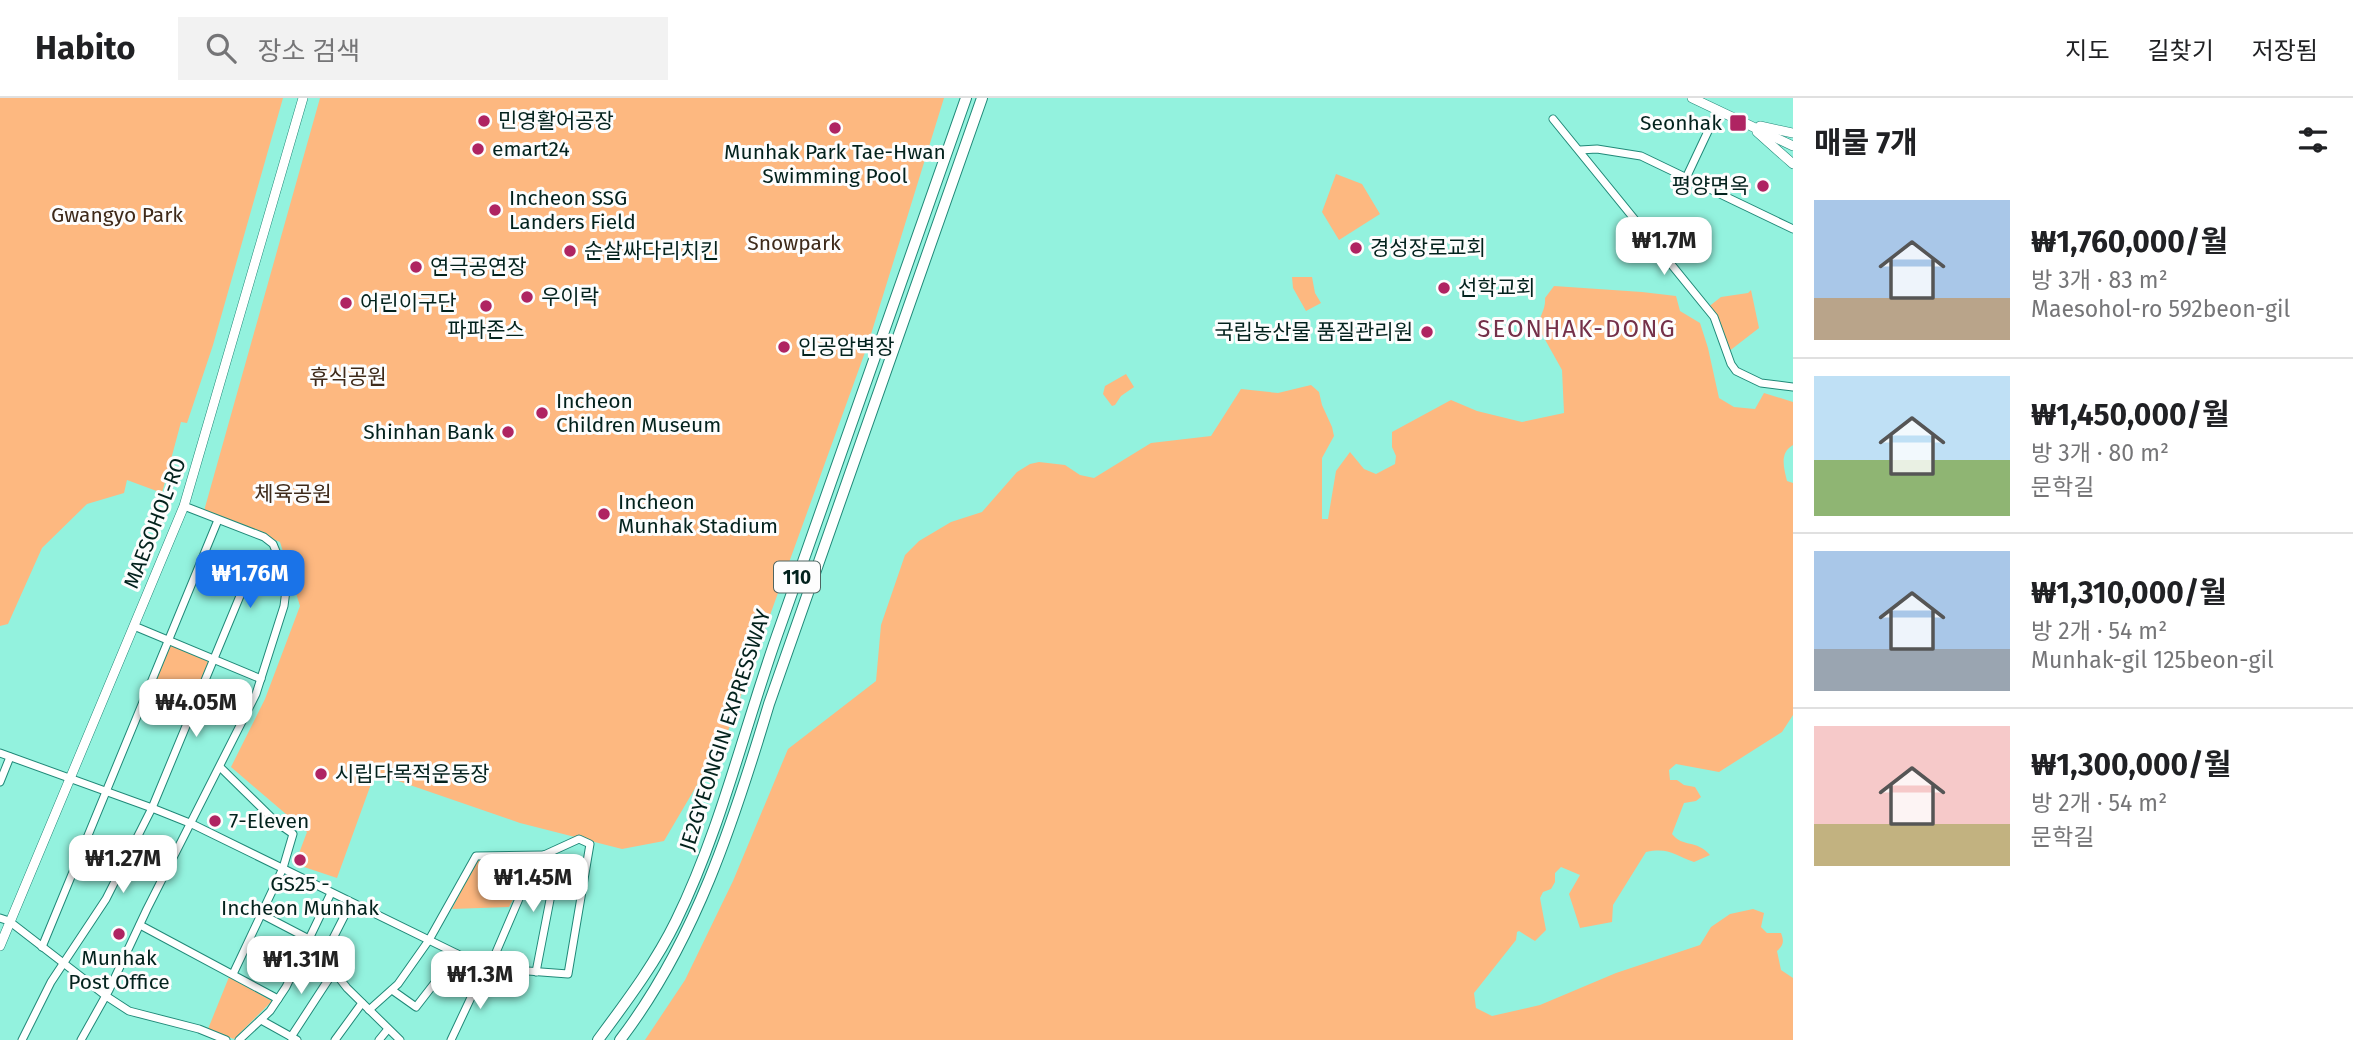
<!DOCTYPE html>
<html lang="ko">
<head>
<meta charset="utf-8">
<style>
	:root { --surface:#fff; --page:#f2f2f2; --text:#202124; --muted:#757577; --line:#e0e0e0; --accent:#1a73e8 }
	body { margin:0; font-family:"Fira Sans","Noto Sans KR",sans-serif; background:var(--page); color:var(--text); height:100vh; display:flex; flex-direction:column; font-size:26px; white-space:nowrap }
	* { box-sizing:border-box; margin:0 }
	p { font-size:23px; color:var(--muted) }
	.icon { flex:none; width:38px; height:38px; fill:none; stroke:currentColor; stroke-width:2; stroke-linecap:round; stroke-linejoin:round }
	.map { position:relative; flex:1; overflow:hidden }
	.side { display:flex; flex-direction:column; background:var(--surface); width:560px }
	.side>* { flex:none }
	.price { position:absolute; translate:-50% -60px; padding:0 16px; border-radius:14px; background:#fff; color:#222; font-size:23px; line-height:46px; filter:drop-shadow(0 2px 4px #0008) }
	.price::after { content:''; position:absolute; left:50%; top:42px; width:21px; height:16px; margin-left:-10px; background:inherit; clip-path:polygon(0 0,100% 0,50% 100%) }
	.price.active { background:var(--accent); color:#fff }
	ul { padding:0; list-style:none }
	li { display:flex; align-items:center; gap:21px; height:175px; padding:0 21px }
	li+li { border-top:2px solid var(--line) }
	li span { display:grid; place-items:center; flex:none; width:196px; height:140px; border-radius:0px; color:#555 }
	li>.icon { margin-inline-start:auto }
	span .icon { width:84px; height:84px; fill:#fffc; stroke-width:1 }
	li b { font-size:30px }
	h2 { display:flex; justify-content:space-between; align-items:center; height:84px; padding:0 21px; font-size:30px }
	header { display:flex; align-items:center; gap:42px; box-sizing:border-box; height:98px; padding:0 35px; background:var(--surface); border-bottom:2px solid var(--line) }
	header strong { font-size:33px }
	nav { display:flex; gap:38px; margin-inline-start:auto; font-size:24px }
	.search { width:490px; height:63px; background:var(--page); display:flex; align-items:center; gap:18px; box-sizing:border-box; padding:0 24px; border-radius:0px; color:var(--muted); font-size:26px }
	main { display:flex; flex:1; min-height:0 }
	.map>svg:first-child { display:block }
	.green { fill:#fdb880 }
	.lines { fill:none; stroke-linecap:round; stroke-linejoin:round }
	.minor-casing { stroke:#208978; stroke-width:9 }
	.major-casing { stroke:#208978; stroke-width:10 }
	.highway-casing { stroke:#208978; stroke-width:12 }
	.minor { stroke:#fff; stroke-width:7 }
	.major { stroke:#fff; stroke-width:9 }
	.highway { stroke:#fff; stroke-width:10 }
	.poi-dot { fill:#af2462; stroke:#fdfdfd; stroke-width:2.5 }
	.labels { text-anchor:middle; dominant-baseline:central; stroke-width:6; stroke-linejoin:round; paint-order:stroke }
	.shield { fill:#fdfdfd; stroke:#4e6460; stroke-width:2 }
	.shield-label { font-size:19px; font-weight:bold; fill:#03221d }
	.poi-label { font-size:21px; fill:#03221d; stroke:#fdfdfd; text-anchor:start }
	.park-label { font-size:21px; fill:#3e2a1a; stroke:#fdfdfd }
	.street-label { font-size:21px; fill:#03221d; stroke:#fdfdfd }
	.quarter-label { font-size:24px; letter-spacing:2px; fill:#743049; stroke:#fdfdfd }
</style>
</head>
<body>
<header>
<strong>Habito</strong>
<div class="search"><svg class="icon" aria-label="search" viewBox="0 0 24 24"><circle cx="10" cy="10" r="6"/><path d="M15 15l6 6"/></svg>장소 검색</div>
<nav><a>지도</a><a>길찾기</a><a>저장됨</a></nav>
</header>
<main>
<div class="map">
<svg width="1793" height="942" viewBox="0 0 1793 942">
	<rect width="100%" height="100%" fill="#93f2de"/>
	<!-- green -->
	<g class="green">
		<path d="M0,0H283L213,247L187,325L181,324L162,395L127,382L124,395L87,406L42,450L8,526L0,528Z"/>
		<path d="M320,0H944L868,246L727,636L664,743L622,751L520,725L375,675L337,780L295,766L307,734L231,669L265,601L300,508L280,444L204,413Z"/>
		<path d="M1336,76L1362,86L1380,116L1339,142L1322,114Z"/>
		<path d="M1292,179H1312L1315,195L1321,205L1306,213L1293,190Z"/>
		<path d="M1554,188L1642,194L1676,198L1680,213L1700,225L1708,250L1719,300L1734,309L1755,311L1764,295L1793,304V347C1779,355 1784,370 1787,383L1793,385V617L1782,634L1719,674L1676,666L1669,672L1670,682H1677L1684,687L1695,689L1701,699L1696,703L1684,705L1672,736C1683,750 1696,741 1710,757L1694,764C1674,757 1669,749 1646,754L1613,807L1612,824L1580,830L1569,796L1580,777L1561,769L1555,775V784L1551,791L1543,794L1540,800L1546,832L1535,843L1519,833L1517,834L1516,842L1474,895L1476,910L1492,918L1540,907L1616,875L1700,847L1711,829L1730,816L1753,811L1764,815L1761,829L1767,835H1781C1784,843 1784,847 1777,853L1781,872L1793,880V942H645L685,882L733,783L788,651L876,583L881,527L905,457L919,443L951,424L982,414L1017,374L1030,366L1039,364L1065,367L1080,377L1094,380L1151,345L1211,338L1241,291L1278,295L1311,287L1319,294L1322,307L1332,329L1334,338L1322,360V421H1328L1336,373L1350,354L1364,371L1376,376L1395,366L1396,358L1392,349V334L1451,302L1477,313L1522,324L1564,315L1562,272L1538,229C1539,218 1546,212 1545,200Z"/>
		<path d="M1751,192L1759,230L1728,254L1707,210L1721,199L1748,195Z"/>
		<path d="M1126,276L1134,289L1121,298L1115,307L1112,308L1103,296L1105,288Z"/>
		<path d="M170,546L209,564L189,607L151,591Z"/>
		<path d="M536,760L509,809L452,811L476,763Z"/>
		<path d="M229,879L272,903L234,941L208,931Z"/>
	</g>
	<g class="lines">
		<defs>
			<g id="minor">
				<path d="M1553,21L1714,219L1731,266L1736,273L1761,285L1793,289"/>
				<path d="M1580,52L1597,51L1641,58L1793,131"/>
				<path d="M1686,80L1718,12"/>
				<path d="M134,528L261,581"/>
				<path d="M0,655L152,710L192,726L486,870L568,876L590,746L579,741L544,757L535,768L521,796L491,866L483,874L451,942"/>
				<path d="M220,669L276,724L293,736L283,770L233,876"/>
				<path d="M0,684L10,659"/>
				<path d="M261,816L309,841"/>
				<path d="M0,820L9,823L106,898L129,913L199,931L226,942"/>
				<path d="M140,827L278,901"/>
				<path d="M307,846L325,856L329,867L347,890L400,942"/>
				<path d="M42,849L218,422"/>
				<path d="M325,856L351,805"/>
				<path d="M536,874L555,776L544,757"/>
				<path d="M392,892L416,909L457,856"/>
				<path d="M369,912L398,886L429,842L476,758L544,757"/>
				<path d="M261,922L297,942"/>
				<path d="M291,939L334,873"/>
				<path d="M22,942L51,884L106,801L152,710L247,481L277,456"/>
				<path d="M81,942L109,892L147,811L256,596L284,508L286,492L278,458L273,446L264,439L184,408"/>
				<path d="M239,942L270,913L286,889L331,795"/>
				<path d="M335,942L362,905"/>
				<path d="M379,942L388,931"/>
			</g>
			<g id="major">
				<path d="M1692,0L1793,48"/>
				<path d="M1760,28L1793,35"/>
				<path d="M1757,34L1793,66"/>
				<path d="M0,848L184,408L303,0"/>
			</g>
			<g id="highway">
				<path d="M598,942C626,904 655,866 676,823C722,729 745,626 780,529C842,352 904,176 966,0"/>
				<path d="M620,942C695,844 734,723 769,606L982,0"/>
			</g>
		</defs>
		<!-- minor casing -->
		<use href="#minor" class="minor-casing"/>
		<!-- major casing -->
		<use href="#major" class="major-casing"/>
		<!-- highway casing -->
		<use href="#highway" class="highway-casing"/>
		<!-- minor -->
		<use href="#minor" class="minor"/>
		<!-- major -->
		<use href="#major" class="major"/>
		<!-- highway -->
		<use href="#highway" class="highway"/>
	</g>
	<!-- markers -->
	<g class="poi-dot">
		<circle cx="484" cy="23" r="7"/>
		<rect x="1729" y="16" width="18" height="18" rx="3.5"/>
		<circle cx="835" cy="30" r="7"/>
		<circle cx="478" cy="51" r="7"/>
		<circle cx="1763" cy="88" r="7"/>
		<circle cx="495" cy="112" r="7"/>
		<circle cx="1356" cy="150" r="7"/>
		<circle cx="570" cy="153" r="7"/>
		<circle cx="416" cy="169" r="7"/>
		<circle cx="1444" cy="190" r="7"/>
		<circle cx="527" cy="199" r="7"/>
		<circle cx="346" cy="205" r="7"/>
		<circle cx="486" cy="208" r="7"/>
		<circle cx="1427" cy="234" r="7"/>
		<circle cx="784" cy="249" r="7"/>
		<circle cx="542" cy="315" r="7"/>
		<circle cx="508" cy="334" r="7"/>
		<circle cx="604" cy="416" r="7"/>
		<circle cx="321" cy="676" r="7"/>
		<circle cx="215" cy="723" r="7"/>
		<circle cx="300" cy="762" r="7"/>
		<circle cx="119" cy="836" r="7"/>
	</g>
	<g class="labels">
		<!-- shield labels -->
		<rect class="shield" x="774" y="463.5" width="46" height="31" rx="5"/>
		<g class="shield-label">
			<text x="797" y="479">110</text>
		</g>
		<!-- poi labels -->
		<g class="poi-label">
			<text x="498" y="23">민영활어공장</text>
			<text x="1722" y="25" text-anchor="end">Seonhak</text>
			<text x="492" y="51">emart24</text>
			<text x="835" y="54" text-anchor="middle">Munhak Park Tae-Hwan<tspan x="835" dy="24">Swimming Pool</tspan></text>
			<text x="1749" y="88" text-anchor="end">평양면옥</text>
			<text x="509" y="100">Incheon SSG<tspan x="509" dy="24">Landers Field</tspan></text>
			<text x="1370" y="150">경성장로교회</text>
			<text x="584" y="153">순살싸다리치킨</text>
			<text x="430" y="169">연극공연장</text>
			<text x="1458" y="190">선학교회</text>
			<text x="541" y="199">우이락</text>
			<text x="360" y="205">어린이구단</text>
			<text x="486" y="232" text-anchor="middle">파파존스</text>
			<text x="1413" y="234" text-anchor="end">국립농산물 품질관리원</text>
			<text x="798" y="249">인공암벽장</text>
			<text x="556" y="303">Incheon<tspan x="556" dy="24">Children Museum</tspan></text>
			<text x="494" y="334" text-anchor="end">Shinhan Bank</text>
			<text x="618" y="404">Incheon<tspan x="618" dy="24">Munhak Stadium</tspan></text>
			<text x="335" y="676">시립다목적운동장</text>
			<text x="229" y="723">7-Eleven</text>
			<text x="300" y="786" text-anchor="middle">GS25 -<tspan x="300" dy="24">Incheon Munhak</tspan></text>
			<text x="119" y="860" text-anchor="middle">Munhak<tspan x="119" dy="24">Post Office</tspan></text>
		</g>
		<!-- park labels -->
		<g class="park-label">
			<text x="117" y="117">Gwangyo Park</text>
			<text x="794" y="145">Snowpark</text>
			<text x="348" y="279">휴식공원</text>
			<text x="293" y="396">체육공원</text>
		</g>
		<!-- street labels -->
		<g class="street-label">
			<text transform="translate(155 425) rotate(-69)">MAESOHOL-RO</text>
			<text transform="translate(725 632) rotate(-72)">JE2GYEONGIN EXPRESSWAY</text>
		</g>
		<!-- quarter labels -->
		<g class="quarter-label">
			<text x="1577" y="231">SEONHAK-DONG</text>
		</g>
	</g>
</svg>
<b class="price" style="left:1664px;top:179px">₩1.7M</b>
<b class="price active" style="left:250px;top:512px">₩1.76M</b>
<b class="price" style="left:196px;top:641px">₩4.05M</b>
<b class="price" style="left:123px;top:797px">₩1.27M</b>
<b class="price" style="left:533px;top:816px">₩1.45M</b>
<b class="price" style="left:301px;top:898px">₩1.31M</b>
<b class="price" style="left:480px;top:913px">₩1.3M</b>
</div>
<section class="side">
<h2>매물 7개<svg class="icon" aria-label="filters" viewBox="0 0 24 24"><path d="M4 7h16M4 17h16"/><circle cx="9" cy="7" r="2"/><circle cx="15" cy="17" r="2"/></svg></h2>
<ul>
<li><span style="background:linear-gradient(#a9c7e8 70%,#b9a48a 0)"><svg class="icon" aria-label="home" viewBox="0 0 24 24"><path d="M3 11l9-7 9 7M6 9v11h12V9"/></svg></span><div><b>₩1,760,000/월</b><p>방 3개 · 83 m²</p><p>Maesohol-ro 592beon-gil</p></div></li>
<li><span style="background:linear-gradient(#bfe0f5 60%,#8fb573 0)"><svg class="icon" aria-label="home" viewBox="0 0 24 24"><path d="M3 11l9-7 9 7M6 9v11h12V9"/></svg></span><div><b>₩1,450,000/월</b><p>방 3개 · 80 m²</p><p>문학길</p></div></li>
<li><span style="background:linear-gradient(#a9c7e8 70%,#9aa5b1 0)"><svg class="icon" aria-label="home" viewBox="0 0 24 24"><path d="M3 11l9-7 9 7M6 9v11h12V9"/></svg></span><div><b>₩1,310,000/월</b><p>방 2개 · 54 m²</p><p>Munhak-gil 125beon-gil</p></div></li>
<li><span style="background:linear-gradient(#f6c9c9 70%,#c2b280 0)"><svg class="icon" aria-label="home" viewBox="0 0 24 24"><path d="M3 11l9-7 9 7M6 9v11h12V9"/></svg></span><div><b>₩1,300,000/월</b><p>방 2개 · 54 m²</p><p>문학길</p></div></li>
</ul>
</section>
</main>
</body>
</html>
